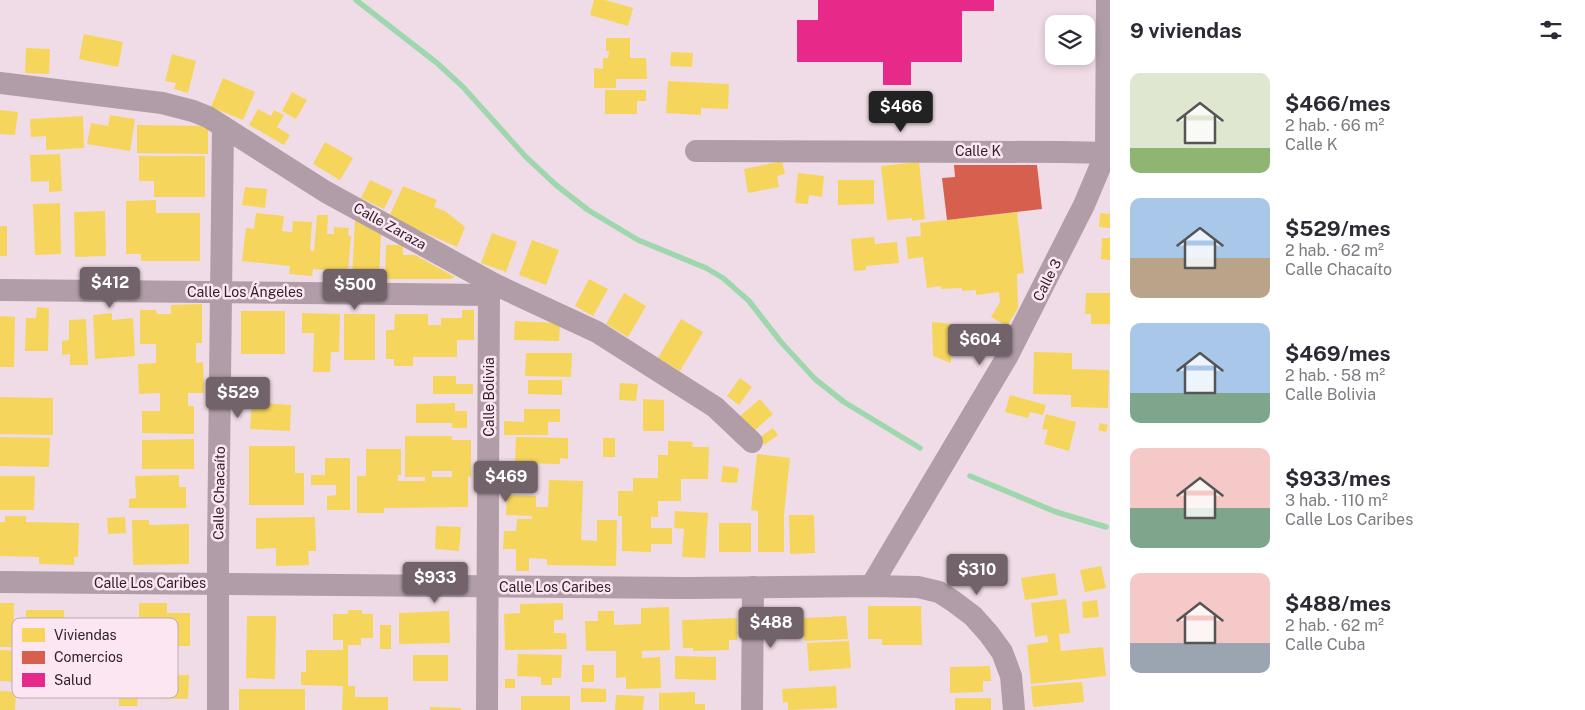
<!DOCTYPE html>
<html lang="es">
<head>
<meta charset="utf-8">
<style>
	:root { --surface:#fff; --page:#f7f7f7; --text:#2b2b33; --muted:#7c7c81; --accent:#72626a }
	body { margin:0; font-family:"Public Sans",sans-serif; background:var(--page); color:var(--text); height:100vh; display:flex; flex-direction:column; font-size:19px; white-space:nowrap }
	* { box-sizing:border-box; margin:0 }
	p { font-size:16px; color:var(--muted) }
	.icon { flex:none; width:28px; height:28px; fill:none; stroke:currentColor; stroke-width:2; stroke-linecap:round; stroke-linejoin:round }
	.map { position:relative; flex:1; overflow:hidden }
	.drawer { display:flex; flex-direction:column; background:var(--surface); width:475px }
	.drawer>* { flex:none }
	.controls { position:absolute; left:1045px; top:15px; display:grid; gap:10px }
	.controls a { display:grid; place-items:center; width:50px; height:50px; border-radius:10px; background:var(--surface); box-shadow:0 2px 8px #0003; font-size:25px }
	.price { position:absolute; translate:-50% -42px; padding:0 11px; border-radius:5px; background:var(--accent); color:#fff; font-size:16px; line-height:32px; filter:drop-shadow(0 1px 2px #0008) }
	.price::after { content:''; position:absolute; left:50%; top:30px; width:15px; height:11px; margin-left:-8px; background:inherit; clip-path:polygon(0 0,100% 0,50% 100%) }
	.price.current { background:#222; color:#fff }
	ul { padding:0; list-style:none }
	li { display:flex; align-items:center; gap:15px; height:125px; padding:0 20px }
	li span { display:grid; place-items:center; flex:none; width:140px; height:100px; border-radius:10px; color:#555 }
	li>.icon { margin-inline-start:auto }
	span .icon { width:60px; height:60px; fill:#fffc; stroke-width:1 }
	li b { font-size:21px }
	h2 { display:flex; justify-content:space-between; align-items:center; height:60px; padding:0 20px; font-size:21px }
	main { display:flex; flex:1; min-height:0 }
	.map>svg:first-child { display:block }
	.homes { fill:#f6d55c; fill-rule:evenodd }
	.shops { fill:#d6604d }
	.health { fill:#e7298a }
	.lines { fill:none; stroke-linecap:round; stroke-linejoin:round }
	.stream { stroke:#9ed6ad; stroke-width:5.5 }
	.minor { stroke:#b09da8; stroke-width:22 }
	.labels { text-anchor:middle; dominant-baseline:central; stroke-width:5; stroke-linejoin:round; paint-order:stroke }
	.street-label { font-size:14px; fill:#2e2128; stroke:#fce6f2 }
	.key { fill:#fce6f2; stroke:#beabb5; stroke-width:1 }
	.key-label { font-size:14px; fill:#2e2128 }
</style>
</head>
<body>
<main>
<div class="map">
<svg width="1110" height="710" viewBox="0 0 1110 710">
	<rect width="100%" height="100%" fill="#f0dce6"/>
	<!-- homes -->
	<g class="homes">
		<path d="M594,0H605L633,8L628,26L590,15Z"/>
		<path d="M84,34L123,42L118,67L79,59Z"/>
		<path d="M606,38H630V58H646L647,79H616V88H594V68L603,69V58H608L609,51H606Z"/>
		<path d="M26,48L50,49L49,74L25,73Z"/>
		<path d="M671,52L693,53L692,67L670,66Z"/>
		<path d="M172,54L196,61L188,93L174,89L176,83L165,81Z"/>
		<path d="M223,78L255,92L243,120L211,107Z"/>
		<path d="M668,81L729,84L728,109L701,108V115L666,113Z"/>
		<path d="M605,90H646V101H637V114H605Z"/>
		<path d="M292,92L307,100L296,119L282,111Z"/>
		<path d="M258,109L271,116L274,110L284,115L277,127L290,135L284,145L249,125Z"/>
		<path d="M0,110L18,112L15,135L0,134Z"/>
		<path d="M110,115L135,119L130,151L87,144L91,123L108,126Z"/>
		<path d="M83,116L84,148L46,150V136L31,137L30,119Z"/>
		<path d="M137,125L208,126V154L137,153Z"/>
		<path d="M325,142L353,158L340,180L313,164Z"/>
		<path d="M60,154L62,191L49,192V181L31,182L30,155Z"/>
		<path d="M139,156H205V197H154V181H139Z"/>
		<path d="M782,161L785,174L777,176L779,187L748,193L744,169Z"/>
		<path d="M919,162L925,219L912,221V218L887,220L881,166Z"/>
		<path d="M798,173L824,176L822,197L809,195L808,204L795,203Z"/>
		<path d="M370,180L393,191L384,209L361,198Z"/>
		<path d="M838,180H874V204L838,205Z"/>
		<path d="M403,186L437,200L434,207L445,211L465,227L457,247L389,217Z"/>
		<path d="M245,187L267,189L265,208L242,205Z"/>
		<path d="M156,200V213H200V261H141V254H126V201Z"/>
		<path d="M60,203L61,254L35,255L33,204Z"/>
		<path d="M105,211L106,256L75,257L74,212Z"/>
		<path d="M1017,212L1024,273L1017,274L1018,308L1007,326L991,317L1000,302L999,292L976,295V290L962,291V288L941,289V286L927,288L923,257L908,259L906,237L921,236L920,223Z"/>
		<path d="M256,213L284,216L282,231L292,232L293,221L312,222L310,250L314,251L317,215H328L327,234H334V227L349,228L348,235L351,236L348,272L313,269L312,276L289,274L290,266L242,261L246,228L254,229Z"/>
		<path d="M1100,213L1110,214V228L1099,227Z"/>
		<path d="M355,220L381,232L379,278L352,277Z"/>
		<rect x="0" y="226" width="7" height="30"/>
		<path d="M492,233L517,242L506,272L481,263Z"/>
		<path d="M874,237L875,244L897,242L899,263L866,266V270L854,271L851,239Z"/>
		<path d="M1102,238H1110V260L1101,259Z"/>
		<path d="M532,240L559,250L546,285L519,275Z"/>
		<path d="M386,245H403V255H415L455,277L450,279H385Z"/>
		<path d="M589,279L608,289L593,316L575,306Z"/>
		<path d="M624,293L646,306L628,337L606,324Z"/>
		<path d="M1086,293H1110V324H1091V314H1085Z"/>
		<path d="M202,304V343H196V363L203,362L204,393H188V406H194V434L142,433V411H160V393L139,394L138,364L156,363V344H140V310H156L157,314H171V305Z"/>
		<path d="M37,307L49,308L48,351H25L26,318H36Z"/>
		<path d="M462,310H474V340H457V357H413V366H394V359H386V330H394L395,314H428V325H441V318H462Z"/>
		<rect x="241" y="311" width="44" height="43"/>
		<path d="M112,313V320L133,318L135,356L95,359L93,315Z"/>
		<path d="M302,313L340,314L339,352H331L330,372H313L314,333H302Z"/>
		<rect x="344" y="314" width="31" height="46"/>
		<path d="M0,316L15,317L14,367H0Z"/>
		<path d="M86,319L88,365H70V354L62,355V341L69,340V320Z"/>
		<path d="M681,319L703,332L680,371L658,358Z"/>
		<path d="M515,321L560,323L559,341L514,340Z"/>
		<path d="M932,322L952,324L951,363L933,356Z"/>
		<path d="M1034,352L1072,353V369L1109,370L1108,408L1071,407V395L1033,394Z"/>
		<path d="M526,353H572L571,377L525,376Z"/>
		<path d="M433,376H456V384H473V394H433Z"/>
		<path d="M740,378L752,387L739,405L727,396Z"/>
		<path d="M528,380H562V395L528,394Z"/>
		<path d="M620,383L638,384L636,401L619,400Z"/>
		<path d="M1010,395L1046,405L1043,415L1030,412L1028,418L1005,412Z"/>
		<path d="M0,397L53,398V435L0,434Z"/>
		<path d="M643,399L664,400V431H643Z"/>
		<path d="M760,399L773,414L753,432L740,416Z"/>
		<path d="M252,402L291,405L290,431L250,429Z"/>
		<path d="M455,403V411H467V428H452V423H416V404Z"/>
		<path d="M524,409H560V422H548V435H504V421L524,422Z"/>
		<path d="M1046,414L1076,422L1069,451L1044,444L1048,430L1042,429Z"/>
		<path d="M1100,423L1108,425L1106,432L1098,430Z"/>
		<path d="M773,428L778,435L764,445L759,438Z"/>
		<path d="M405,436H452V440H471V477L468,476V507L384,508V513H357V476H366V449H401V475H398V481H425V477H405ZM432,471H452V477H432Z"/>
		<path d="M0,437L50,438L49,467L0,466Z"/>
		<path d="M516,437L568,438V459L560,458V464L515,463Z"/>
		<rect x="603" y="438" width="12" height="19"/>
		<path d="M194,439V469H142V440Z"/>
		<path d="M668,441L693,442L692,447H709L708,479H681V501H658V517H651V528H672V544H651V552L622,551V516H618V491H633V478H658V455H668Z"/>
		<path d="M249,446H295V473H304V505H249Z"/>
		<path d="M757,454L790,458L784,514V552H758V511L751,510Z"/>
		<path d="M325,458H350V510H327V496L336,495V485H311V475H325Z"/>
		<path d="M723,466L739,468L737,483L721,482Z"/>
		<path d="M179,475V487H186V508H129V499L136,498L135,476Z"/>
		<path d="M0,476H35L34,510H0Z"/>
		<path d="M549,480L583,481L581,540L597,541V520H617L616,566L547,565V559L529,558V571H516V549H503L504,531H516L517,519H532V516L506,515L507,495L536,496V507H548Z"/>
		<path d="M675,511L708,513L705,558L682,557L684,529L674,528Z"/>
		<path d="M789,515H814L815,553L790,554Z"/>
		<path d="M5,516H26V522L79,523L78,557H74V565L39,564V557L0,556V522H5Z"/>
		<path d="M125,517L126,533L108,534L107,518Z"/>
		<path d="M315,517L316,551H308L309,565L276,566V548L256,549V518Z"/>
		<path d="M132,520H149V525L189,524V564L133,565Z"/>
		<rect x="719" y="523" width="32" height="29"/>
		<path d="M436,526L461,527L459,551L435,549Z"/>
		<path d="M1101,566L1106,588L1085,592L1080,570Z"/>
		<path d="M1055,573L1058,595L1025,600L1021,578Z"/>
		<path d="M1066,599L1070,633L1059,634L1061,651L1103,647L1106,676L1031,684L1027,645L1048,642L1047,635L1035,637L1031,603Z"/>
		<path d="M1097,600L1099,617L1083,618L1082,602Z"/>
		<path d="M0,603H14L13,647H0Z"/>
		<path d="M139,603H167V613H190V646H139Z"/>
		<path d="M563,603V620H554V633H566L567,649L505,650L504,614L520,613V604Z"/>
		<path d="M868,606H921L922,645H882V639H868Z"/>
		<path d="M669,607L670,650L642,651V658L660,657L661,688L626,689V677L616,678V651H586L585,621H598V611H614V625L641,624V608Z"/>
		<rect x="26" y="610" width="38" height="35"/>
		<path d="M348,610H362V614H373V638H361V645H348V686H355V697H388V710H342L343,686L301,685V672H306V650H343V640H333V614H348Z"/>
		<path d="M449,611L450,643L399,644V613Z"/>
		<path d="M247,616H276L275,679L246,678Z"/>
		<path d="M846,616L848,639L805,641L804,637L784,638V619Z"/>
		<path d="M737,618V640H729V650L693,651V648H683L682,620Z"/>
		<rect x="380" y="625" width="11" height="24"/>
		<path d="M849,641L851,668L809,671L807,643Z"/>
		<path d="M0,650L20,651L19,682L0,681Z"/>
		<path d="M518,654L562,655L561,678H552V685H541V677L517,676Z"/>
		<rect x="413" y="655" width="35" height="26"/>
		<path d="M675,656L716,657V680L675,679Z"/>
		<path d="M112,660H153V675H189L188,699L138,698L137,706H119V691H111Z"/>
		<rect x="582" y="665" width="12" height="17"/>
		<path d="M990,666L991,681H983V692L950,693V667Z"/>
		<rect x="505" y="679" width="10" height="9"/>
		<path d="M1082,682L1084,702L1033,707L1031,686Z"/>
		<path d="M836,686L837,708L788,710V702L783,703L782,689Z"/>
		<path d="M581,688L606,689V702H581Z"/>
		<rect x="239" y="689" width="66" height="21"/>
		<path d="M0,691L16,692L15,710H0Z"/>
		<path d="M695,692V704H705V710H659V693Z"/>
		<path d="M616,695L644,696L643,710H615Z"/>
		<rect x="521" y="696" width="49" height="14"/>
		<rect x="955" y="698" width="36" height="12"/>
		<path d="M430,707L461,708V710H430Z"/>
	</g>
	<!-- shops -->
	<path class="shops" d="M954,165H1037L1042,209L947,220L942,178L955,177Z"/>
	<!-- health -->
	<path class="health" d="M818,0H994V11H962V62H911V85H883V62H797V20H818Z"/>
	<g class="lines">
		<!-- stream -->
		<g class="stream">
			<path d="M356,0L437,63L463,87L526,157L556,185L588,210L638,240L706,268L723,278L749,301L781,342L815,379L844,402L920,448"/>
			<path d="M970,476L1056,512L1106,527"/>
		</g>
		<!-- minor -->
		<g class="minor">
			<path d="M0,83L162,103L193,111L208,117L326,192L494,284L597,332L715,407L752,442"/>
			<path d="M696,151L1062,152L1110,153"/>
			<path d="M0,290L489,295"/>
			<path d="M0,582L686,588L871,586L918,587L939,592L953,601L973,616L989,634L1002,652L1011,676L1014,710"/>
			<path d="M871,586L1007,357L1084,205L1106,153L1107,0"/>
			<path d="M218,710V547L223,127"/>
			<path d="M487,710L489,295L494,284"/>
			<path d="M752,710L753,587"/>
		</g>
	</g>
	<g class="labels">
		<!-- street labels -->
		<g class="street-label">
			<text x="978" y="151">Calle K</text>
			<text transform="translate(390 226) rotate(29)">Calle Zaraza</text>
			<text transform="translate(1047 280) rotate(-63)">Calle 3</text>
			<text x="245" y="292">Calle Los Ángeles</text>
			<text transform="translate(489 397) rotate(-90)">Calle Bolivia</text>
			<text transform="translate(219 493) rotate(-89)">Calle Chacaíto</text>
			<text x="150" y="583">Calle Los Caribes</text>
			<text x="555" y="587">Calle Los Caribes</text>
		</g>
	</g>
	<!-- legend -->
	<rect x="12" y="618" width="166" height="80" rx="8" class="key"/>
	<rect x="22" y="628" width="23" height="14" fill="#f6d55c"/>
	<rect x="22" y="651" width="23" height="13" fill="#d6604d"/>
	<rect x="22" y="673" width="23" height="14" fill="#e7298a"/>
	<g class="key-label">
		<text x="54" y="640">Viviendas</text>
		<text x="54" y="662">Comercios</text>
		<text x="54" y="685">Salud</text>
	</g>
</svg>
<div class="controls">
<a><svg class="icon" aria-label="layers" viewBox="0 0 24 24"><path d="M12 4l9 5-9 5-9-5zM3 14l9 5 9-5"/></svg></a>
</div>
<b class="price current" style="left:901px;top:133px">$466</b>
<b class="price" style="left:110px;top:309px">$412</b>
<b class="price" style="left:355px;top:311px">$500</b>
<b class="price" style="left:980px;top:366px">$604</b>
<b class="price" style="left:238px;top:419px">$529</b>
<b class="price" style="left:506px;top:503px">$469</b>
<b class="price" style="left:977px;top:596px">$310</b>
<b class="price" style="left:435px;top:604px">$933</b>
<b class="price" style="left:771px;top:649px">$488</b>
</div>
<section class="drawer">
<h2>9 viviendas<svg class="icon" aria-label="filters" viewBox="0 0 24 24"><path d="M4 7h16M4 17h16"/><circle cx="9" cy="7" r="2"/><circle cx="15" cy="17" r="2"/></svg></h2>
<ul>
<li><span style="background:linear-gradient(#dfe7d0 75%,#8fb573 0)"><svg class="icon" aria-label="home" viewBox="0 0 24 24"><path d="M3 11l9-7 9 7M6 9v11h12V9"/></svg></span><div><b>$466/mes</b><p>2 hab. · 66 m²</p><p>Calle K</p></div></li>
<li><span style="background:linear-gradient(#a9c7e8 60%,#b9a48a 0)"><svg class="icon" aria-label="home" viewBox="0 0 24 24"><path d="M3 11l9-7 9 7M6 9v11h12V9"/></svg></span><div><b>$529/mes</b><p>2 hab. · 62 m²</p><p>Calle Chacaíto</p></div></li>
<li><span style="background:linear-gradient(#a9c7e8 70%,#7fa58c 0)"><svg class="icon" aria-label="home" viewBox="0 0 24 24"><path d="M3 11l9-7 9 7M6 9v11h12V9"/></svg></span><div><b>$469/mes</b><p>2 hab. · 58 m²</p><p>Calle Bolivia</p></div></li>
<li><span style="background:linear-gradient(#f6c9c9 60%,#7fa58c 0)"><svg class="icon" aria-label="home" viewBox="0 0 24 24"><path d="M3 11l9-7 9 7M6 9v11h12V9"/></svg></span><div><b>$933/mes</b><p>3 hab. · 110 m²</p><p>Calle Los Caribes</p></div></li>
<li><span style="background:linear-gradient(#f6c9c9 70%,#9aa5b1 0)"><svg class="icon" aria-label="home" viewBox="0 0 24 24"><path d="M3 11l9-7 9 7M6 9v11h12V9"/></svg></span><div><b>$488/mes</b><p>2 hab. · 62 m²</p><p>Calle Cuba</p></div></li>
</ul>
</section>
</main>
</body>
</html>
